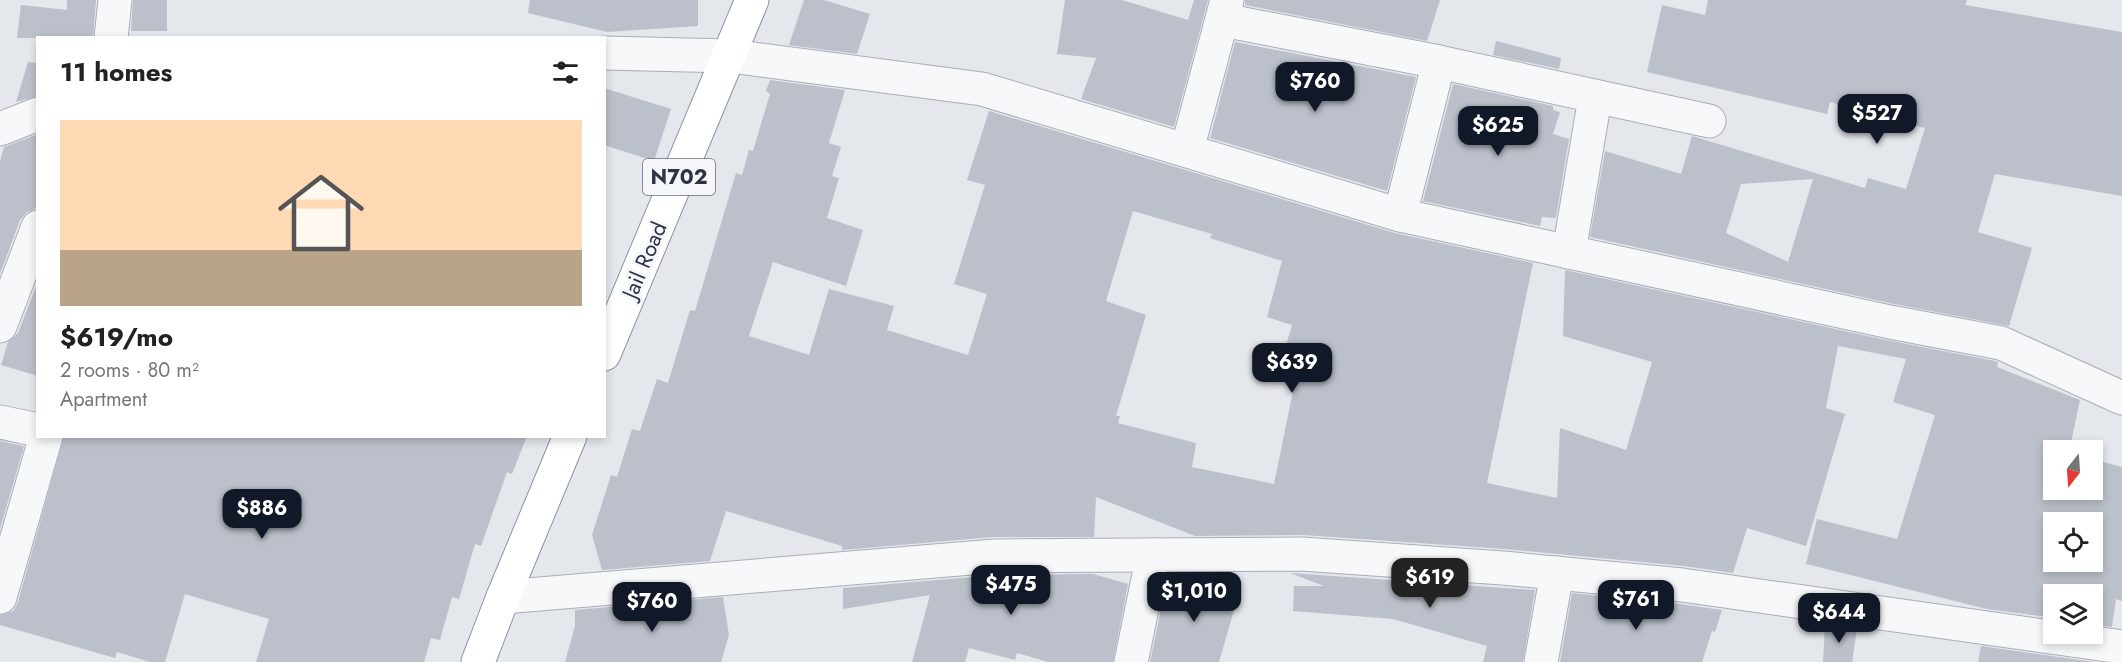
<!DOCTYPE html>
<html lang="en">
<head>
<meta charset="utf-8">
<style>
	:root { --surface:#fff; --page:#f6f6f6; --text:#222; --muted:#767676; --accent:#111827 }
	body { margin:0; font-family:Jost,sans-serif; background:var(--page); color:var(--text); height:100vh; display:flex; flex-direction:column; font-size:22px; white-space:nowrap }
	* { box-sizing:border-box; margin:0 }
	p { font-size:20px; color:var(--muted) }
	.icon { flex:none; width:33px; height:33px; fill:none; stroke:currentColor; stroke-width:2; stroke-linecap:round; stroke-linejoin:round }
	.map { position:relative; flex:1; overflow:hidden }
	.details { position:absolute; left:36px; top:36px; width:570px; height:402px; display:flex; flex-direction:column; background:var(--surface); border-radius:0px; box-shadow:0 3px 9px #0003 }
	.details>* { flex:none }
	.needle { width:39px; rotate:197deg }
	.buttons { position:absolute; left:2043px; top:440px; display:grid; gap:12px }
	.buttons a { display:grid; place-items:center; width:60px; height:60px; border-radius:0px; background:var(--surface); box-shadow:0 3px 9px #0003; font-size:30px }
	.price { position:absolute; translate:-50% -51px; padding:0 14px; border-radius:12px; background:var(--accent); color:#fff; font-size:20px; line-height:39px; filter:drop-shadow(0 2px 3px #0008) }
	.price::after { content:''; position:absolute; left:50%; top:36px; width:18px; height:14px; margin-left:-9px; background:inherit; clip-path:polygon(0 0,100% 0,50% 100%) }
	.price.current { background:#222; color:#fff }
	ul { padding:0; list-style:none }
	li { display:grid; align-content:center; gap:12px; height:318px; padding:0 24px }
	li span { display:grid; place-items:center; height:186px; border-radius:0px; color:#555 }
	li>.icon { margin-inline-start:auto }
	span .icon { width:108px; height:108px; fill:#fffc; stroke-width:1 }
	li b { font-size:26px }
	h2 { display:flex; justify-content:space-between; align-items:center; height:72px; padding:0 24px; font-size:26px }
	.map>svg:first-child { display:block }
	.building { fill:#bbc0ca; fill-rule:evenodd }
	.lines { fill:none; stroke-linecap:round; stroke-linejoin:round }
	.minor-casing { stroke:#a9aeb7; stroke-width:35 }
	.highway-casing { stroke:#8b94a3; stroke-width:35 }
	.minor { stroke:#f7f8fa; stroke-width:33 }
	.highway { stroke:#fff; stroke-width:33 }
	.labels { text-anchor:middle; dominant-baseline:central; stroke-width:6; stroke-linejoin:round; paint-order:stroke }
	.shield { fill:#f4f6f9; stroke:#676e7b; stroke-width:1.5 }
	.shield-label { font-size:21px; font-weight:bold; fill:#2b3445 }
	.street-label { font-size:22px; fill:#2b3445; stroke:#f4f6f9 }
</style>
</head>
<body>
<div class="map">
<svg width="2122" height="662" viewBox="0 0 2122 662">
	<rect width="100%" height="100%" fill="#e4e7ec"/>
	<!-- building -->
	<g class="building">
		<path d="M67,0H96L93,38H17L21,5L67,10Z"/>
		<path d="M133,0H167V31H131Z"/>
		<path d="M530,0H698V26L607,32L528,13Z"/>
		<path d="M804,0H824L870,14L857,54L789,45Z"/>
		<path d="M1065,0H1122L1188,20L1194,0H1208L1174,127L1081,99L1096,58L1057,54Z"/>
		<path d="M1245,0H1440L1427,41L1245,5Z"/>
		<path d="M1708,0H1967L1965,5L2122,32V196L1995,174L1978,232L2032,248L2009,326L1894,304L1590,237L1605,151L1681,174L1692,136L1865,188L1868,178L1906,189L1925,128L1830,102L1827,114L1647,72L1662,5L1705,15ZM1813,179L1788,262L1726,233L1741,184Z"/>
		<path d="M1496,41L1561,58L1559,69L1493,55Z"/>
		<path d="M1235,42L1416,77L1387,191L1210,138Z"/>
		<path d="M28,62L38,63V96L16,102Z"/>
		<path d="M770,80L845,90L829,143L841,147L832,176L839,178L827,218L863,230L846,286L773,262L749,336L809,355L829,289L894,306L887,330L968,355L987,294L954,284L985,185L967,180L989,111L1395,233L1533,263L1487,483L1557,498L1560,428L1626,450L1652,362L1563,336L1565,270L1886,340L1995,361L1998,362L1997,367L2080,400L2070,447H2073V450H2054V489H2092V459L2122,467V601L2116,599L2112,627L2092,624V594H2054V618L1987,609L1806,564L1817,519L1897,539L1935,415L1893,402L1906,359L1838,346L1826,408L1845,414L1806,546L1747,528L1733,573L1684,566L1505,549L1303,535L1195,536L1096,497L1094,537H993L842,550V546L726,511L710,561L602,570L592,535L611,475L617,477L632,429L640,431L657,379L668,383L690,310L695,311L736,173L742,175L749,150L753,151L770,94L766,91ZM1133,211L1212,234L1210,238L1282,261L1267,317L1292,325L1284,352L1300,357L1274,484L1192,467L1196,443L1118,423L1120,416H1116L1146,315L1106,301ZM2054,522H2092V561H2054Z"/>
		<path d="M1453,84L1553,106V110L1560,112L1553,134L1569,139L1556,218L1542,217L1540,226L1423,201Z"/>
		<path d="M604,88L671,109L654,161L604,145Z"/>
		<path d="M38,134V199L35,209L27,212L20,220L0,274V161L4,147Z"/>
		<path d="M38,281V376L1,365L8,342L18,333Z"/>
		<path d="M64,436H527L512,474L507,472L481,546L475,544L459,599L452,597L440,640L431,638L424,662H256L269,619L185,594L165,662H150L117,652L115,658L0,625V615L13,611L18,602Z"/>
		<path d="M0,441L24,446L0,529Z"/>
		<path d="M1290,573L1535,590L1523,662H1483L1487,646L1393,619L1293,611L1294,586H1324Z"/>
		<path d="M1093,574L1128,584L1113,662H1048L1017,653L1015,660L969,648L965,662H912L930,595L843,609V588L996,575Z"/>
		<path d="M1166,585L1241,586L1219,662H1150Z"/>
		<path d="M1572,593L1680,604L1722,610L1715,632L1712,631L1702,662H1560Z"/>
		<path d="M723,597L729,635L721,662H565L575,626V610Z"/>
		<path d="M1825,624L1857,629L1852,662H1823Z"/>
		<path d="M1981,646L2094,662H1978Z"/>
	</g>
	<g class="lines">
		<defs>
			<g id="minor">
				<path d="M1223,20L1439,62L1709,121"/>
				<path d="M111,38L115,0"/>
				<path d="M604,53L730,56L982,89L1400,215L1890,322L2001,343L2122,398"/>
				<path d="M0,129L38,114"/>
				<path d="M1187,150L1227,0"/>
				<path d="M1400,215L1439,62"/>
				<path d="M1569,252L1595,98"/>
				<path d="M0,326L38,227"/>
				<path d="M0,422L38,430"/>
				<path d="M0,597L46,436"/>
				<path d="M503,597L995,556L1302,554L1503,568L1682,585L2122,647"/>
				<path d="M1131,662L1153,555"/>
				<path d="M1541,662L1557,573"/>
			</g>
			<g id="highway">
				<path d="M604,354L752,0"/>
				<path d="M478,662L503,597L570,436"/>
			</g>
		</defs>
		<!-- minor casing -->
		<use href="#minor" class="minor-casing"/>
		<!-- highway casing -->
		<use href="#highway" class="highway-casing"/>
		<!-- minor -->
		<use href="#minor" class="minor"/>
		<!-- highway -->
		<use href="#highway" class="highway"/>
	</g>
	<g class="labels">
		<!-- shield labels -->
		<rect class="shield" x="643" y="159" width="72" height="36" rx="4.5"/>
		<g class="shield-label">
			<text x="679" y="177">N702</text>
		</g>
		<!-- street labels -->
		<g class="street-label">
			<text transform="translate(644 260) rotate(-67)">Jail Road</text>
		</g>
	</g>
</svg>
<div class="buttons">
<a><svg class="needle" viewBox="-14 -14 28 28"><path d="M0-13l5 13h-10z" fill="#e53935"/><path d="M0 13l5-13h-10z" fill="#767676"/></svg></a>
<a><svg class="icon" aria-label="locate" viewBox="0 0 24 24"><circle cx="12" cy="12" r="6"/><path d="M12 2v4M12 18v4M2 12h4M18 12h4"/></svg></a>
<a><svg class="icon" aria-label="layers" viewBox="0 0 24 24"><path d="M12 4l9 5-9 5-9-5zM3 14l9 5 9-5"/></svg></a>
</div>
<b class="price" style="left:1315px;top:113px">$760</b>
<b class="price" style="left:1877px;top:145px">$527</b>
<b class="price" style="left:1498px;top:157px">$625</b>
<b class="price" style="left:1292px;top:394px">$639</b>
<b class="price" style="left:262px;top:540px">$886</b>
<b class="price current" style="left:1430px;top:609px">$619</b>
<b class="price" style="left:1011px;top:616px">$475</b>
<b class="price" style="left:1194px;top:623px">$1,010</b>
<b class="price" style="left:1636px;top:631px">$761</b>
<b class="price" style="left:652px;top:633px">$760</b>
<b class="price" style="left:1839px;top:644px">$644</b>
<section class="details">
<h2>11 homes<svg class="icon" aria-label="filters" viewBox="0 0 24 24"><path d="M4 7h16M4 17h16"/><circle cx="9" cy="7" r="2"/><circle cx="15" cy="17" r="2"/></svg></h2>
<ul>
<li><span style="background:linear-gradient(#ffd9b3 70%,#b9a48a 0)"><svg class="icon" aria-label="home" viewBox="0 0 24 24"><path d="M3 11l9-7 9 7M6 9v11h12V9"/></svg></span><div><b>$619/mo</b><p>2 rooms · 80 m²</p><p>Apartment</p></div></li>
</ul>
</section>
</div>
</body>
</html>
